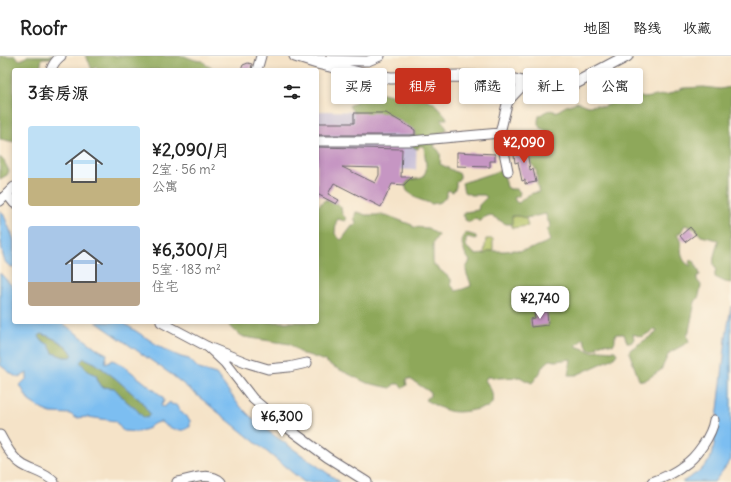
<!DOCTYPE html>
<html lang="zh">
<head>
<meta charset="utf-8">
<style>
	:root { --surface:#fff; --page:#f2f2f2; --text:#222; --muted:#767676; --line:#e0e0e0; --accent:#c8321e }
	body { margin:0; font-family:Delius,"LXGW WenKai TC",sans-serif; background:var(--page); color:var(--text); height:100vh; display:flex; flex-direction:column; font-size:15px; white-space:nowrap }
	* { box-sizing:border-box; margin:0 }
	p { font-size:13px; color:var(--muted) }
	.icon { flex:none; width:22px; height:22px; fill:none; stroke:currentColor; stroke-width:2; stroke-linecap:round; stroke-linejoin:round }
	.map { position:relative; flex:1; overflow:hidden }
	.sheet { position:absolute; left:12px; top:12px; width:307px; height:256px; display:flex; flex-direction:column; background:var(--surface); border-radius:4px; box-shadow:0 2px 6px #0003 }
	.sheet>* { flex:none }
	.guide { position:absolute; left:331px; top:12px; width:340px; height:36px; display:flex; gap:8px }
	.price { position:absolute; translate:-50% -34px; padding:0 9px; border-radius:8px; background:#fff; color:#222; font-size:13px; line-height:26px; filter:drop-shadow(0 1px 2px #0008) }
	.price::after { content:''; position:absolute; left:50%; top:24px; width:12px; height:9px; margin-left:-6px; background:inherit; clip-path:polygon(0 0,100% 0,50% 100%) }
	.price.on { background:var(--accent); color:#fff }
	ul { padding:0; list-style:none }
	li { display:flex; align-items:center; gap:12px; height:100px; padding:0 16px }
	li span { display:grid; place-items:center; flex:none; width:112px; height:80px; border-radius:4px; color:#555 }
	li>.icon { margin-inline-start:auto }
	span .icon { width:48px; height:48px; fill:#fffc; stroke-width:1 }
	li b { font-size:17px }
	h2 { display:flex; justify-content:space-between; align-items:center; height:48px; padding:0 16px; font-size:17px }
	.tag { padding:0 14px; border-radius:4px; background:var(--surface); box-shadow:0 2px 6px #0003; font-size:14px; line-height:36px }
	.tag.on { background:var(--accent); color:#fff }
	header { display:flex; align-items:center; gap:24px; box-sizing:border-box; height:56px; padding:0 20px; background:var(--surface); border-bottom:1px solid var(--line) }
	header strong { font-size:19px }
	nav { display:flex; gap:22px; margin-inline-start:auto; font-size:14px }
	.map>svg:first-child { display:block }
	.industrial { fill:#c8c0d8 }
	.green { fill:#b3c265; stroke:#6a7250 }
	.forest { fill:#8ea85a; stroke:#58654a }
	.water { fill:#7bbef1; stroke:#4e7096; fill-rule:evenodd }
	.building { fill:#c696c3; fill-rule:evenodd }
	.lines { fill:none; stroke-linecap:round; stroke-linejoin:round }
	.minor-casing { stroke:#6c666c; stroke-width:11 }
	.tertiary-casing { stroke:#6c666c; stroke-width:13 }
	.minor { stroke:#fff; stroke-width:9 }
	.tertiary { stroke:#fff; stroke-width:11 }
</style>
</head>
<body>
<header>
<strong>Roofr</strong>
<nav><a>地图</a><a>路线</a><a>收藏</a></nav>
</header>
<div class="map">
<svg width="731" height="426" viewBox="0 0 731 426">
	<rect width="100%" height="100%" fill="#fcf5e5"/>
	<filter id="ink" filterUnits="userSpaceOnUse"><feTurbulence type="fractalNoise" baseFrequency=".025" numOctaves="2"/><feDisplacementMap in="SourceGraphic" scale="8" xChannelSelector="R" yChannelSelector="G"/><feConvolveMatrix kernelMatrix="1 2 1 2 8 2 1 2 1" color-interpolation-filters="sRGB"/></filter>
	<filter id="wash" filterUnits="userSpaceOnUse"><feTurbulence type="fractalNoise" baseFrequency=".012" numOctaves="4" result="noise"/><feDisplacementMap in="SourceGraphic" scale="16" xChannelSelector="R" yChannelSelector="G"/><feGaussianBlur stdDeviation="0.9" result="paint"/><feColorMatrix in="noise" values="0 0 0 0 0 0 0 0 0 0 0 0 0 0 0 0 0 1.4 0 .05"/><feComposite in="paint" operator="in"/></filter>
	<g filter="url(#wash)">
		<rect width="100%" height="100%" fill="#f5e3c8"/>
		<!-- industrial -->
		<path class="industrial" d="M317,55L386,56L417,72L416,114L354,112L340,104H317Z"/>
		<!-- green -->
		<g class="green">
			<path d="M511,160H518L526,162L528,170L512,172Z"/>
			<path d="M486,183H493V195H489L485,198H484Z"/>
		</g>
		<!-- forest -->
		<g class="forest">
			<path d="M0,0H15L20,4L25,2L27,0H53L51,2H42L40,13L38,14H14V86L0,83Z"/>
			<path d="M85,0H184L195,4L203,5L207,10H211V14H98L96,11L92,14L89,6Z"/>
			<path d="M704,31L720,33L731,31V227L725,226L715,221V216L716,213C710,204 717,194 718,184L701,180L695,173L685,169L681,176L677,179C685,187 676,204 691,210L690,204L694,205L699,215L700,219L697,220V224L701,229L700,235L699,240L695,246L689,275L687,279L689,286L669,297L661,314L644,325L639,324L629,296L631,293L656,277L657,274L655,273L642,281L633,278L634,283L631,287L627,286L624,278H617L615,279V285L613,289L604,287L597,289L598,291L592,294L588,293L583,282L576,290L592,296L599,294L615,295L617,298L614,302L583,316L576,319H568L571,303L556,305L550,304L542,311L540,317L532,327L525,324L520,321L498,322L493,321H487L485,324C489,330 495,338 492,346C492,348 490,349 488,351C476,353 462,358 449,355C441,353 433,348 425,344L430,340V336L410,323H407L406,325L407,329L403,332L399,328H394L391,332L367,327L332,310L325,305L308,299L302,298L290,288L244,281L237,277L226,266H317V151L325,144L331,143L335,145L341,151L342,158L346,162L345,165L338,163L336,166L335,178L341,184L343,182L352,170H355L356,167L354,163L356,156L361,157L365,159H386L412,169L413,171L428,172L438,179L433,187V206L434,209L451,223V229L456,235L463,233L471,230C471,225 466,219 466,214C466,211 469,207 470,205C464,197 458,185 466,177L476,180V183L467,181C463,193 469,192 476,199L485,198L489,195H505L515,194L519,195L533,192L550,185L547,174L550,171L549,165H547L546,158L526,162L518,160H512V168H506L490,159L483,162L481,165H478L476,162L470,166L465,164V161L463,160L465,156L478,154L479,149L487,141L484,139H471L464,136L462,127L486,119L503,114L507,131L510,133H517L520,136L519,140L514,142L516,146L519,147C525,140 530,137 539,136C538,133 537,129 537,126C536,117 539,115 531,108C531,104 530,98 532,95C535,88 543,84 547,77C540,70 536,72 539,60C545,56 549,52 556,56L566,50L577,46L588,50L597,49L603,51L610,48L615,42L626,36L644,42L669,38L683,32Z"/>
			<path d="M379,36L387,38L396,40L410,37L418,40L433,46L446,60L447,63H441L447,73L443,77L439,76L434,91C441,94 441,100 440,108L460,118V122L456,126V131L453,136L448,134L445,142L441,146L432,148L418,143L407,135L405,129L409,124L422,122L426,115V108L424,91L422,90H419L418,93L413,91L411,84V80H415V74L354,57L349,50L361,42Z"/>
			<path d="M0,101L4,105L9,115L7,119L0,123Z"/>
			<path d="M40,278C47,278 64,288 69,293C71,295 72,297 73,299L71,301H64L53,297L49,289L41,284L39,280Z"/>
			<path d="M84,302L95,307L115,322L141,345L150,358L146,362H143L136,353L126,345L114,332L102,331L98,325L96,319L89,316L79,306Z"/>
		</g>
		<!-- water -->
		<g class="water">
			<path d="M0,154L3,157L13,181L14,185V212C12,211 8,209 6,207C0,199 0,166 0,154Z"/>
			<path d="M0,217L14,232V266H61L99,294L107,298L105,307L113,304L125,311L163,341L164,345L161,350L164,351L170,346L171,348L176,349L183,358L190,364V371C189,371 184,374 184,374C177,375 166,371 161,366C156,366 152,368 149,372L138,376L123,375L115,365L88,361L76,362L70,358L51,357L43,354L29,345L20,329L27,322V317L19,322L13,319L0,309ZM40,278C47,278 65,288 69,293C70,294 72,298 73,299L71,301H64L53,297L49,289L41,284L39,280ZM84,302L95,307L115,322L141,345L150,358L147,362L143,361L136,353L126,345L114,332L102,331L98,325L96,319L89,316L80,306Z"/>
			<path d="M731,250V404L714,426H682L700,415L710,404L714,389L724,301L726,281Z"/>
			<path d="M96,266H122L165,294L181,301L189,303L199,313L216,318L238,348L258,368L340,426H304L172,319Z"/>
		</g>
		<g id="blocks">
			<!-- building -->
			<g class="building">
				<path d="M248,7L252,8L251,14H241L243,9Z"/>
				<path d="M354,57H386L415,74V79H317V67H354Z"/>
				<path d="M526,89L530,114L533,113L536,126L525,128V124L522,125L518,106L515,107L513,91Z"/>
				<path d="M317,91L402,93L401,121H412L404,129L392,128L381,151L334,127L328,138L339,144L336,148L317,138ZM342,111L379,112V119L375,127Z"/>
				<path d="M457,96L495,98V105H490V111L457,110Z"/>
				<path d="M690,171L696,178L685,186L680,180Z"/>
				<path d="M547,255L548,269L531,271L530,263L535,262L534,257Z"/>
			</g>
		</g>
	</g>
	<g filter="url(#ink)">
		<use href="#blocks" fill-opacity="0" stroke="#6c666c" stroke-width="1"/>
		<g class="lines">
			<defs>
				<g id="minor">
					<path d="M317,4L368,5L380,0"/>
					<path d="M51,14C53,8 56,4 61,0"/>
					<path d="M257,14L261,0"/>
					<path d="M500,77L508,115"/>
					<path d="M317,85H410L500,77L507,48L510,43L525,27"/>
					<path d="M7,138L14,147"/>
					<path d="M0,145L14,131"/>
					<path d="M161,266L208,291L248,307L268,313L289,311L307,307"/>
					<path d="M208,291L225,307L253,343L285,370L327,401L367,426"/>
					<path d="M0,379C6,390 12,402 23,409C33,415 46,417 54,426"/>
					<path d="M177,426C191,423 209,415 221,426"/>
					<path d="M652,426C661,423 676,416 683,410C696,402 712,379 714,364"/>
				</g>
				<path id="tertiary" d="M295,0L317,7L368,19L391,22L458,20L503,21L519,25L547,36H554L574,28L627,0"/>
			</defs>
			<!-- minor casing -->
			<use href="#minor" class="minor-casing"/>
			<!-- tertiary casing -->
			<use href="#tertiary" class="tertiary-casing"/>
			<!-- minor -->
			<use href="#minor" class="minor"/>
			<!-- tertiary -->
			<use href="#tertiary" class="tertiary"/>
		</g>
	</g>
</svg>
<b class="price on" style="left:524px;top:108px">¥2,090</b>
<b class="price" style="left:540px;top:264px">¥2,740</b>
<b class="price" style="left:282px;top:382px">¥6,300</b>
<div class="guide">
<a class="tag">买房</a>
<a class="tag on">租房</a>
<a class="tag">筛选</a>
<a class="tag">新上</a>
<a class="tag">公寓</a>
</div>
<section class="sheet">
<h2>3套房源<svg class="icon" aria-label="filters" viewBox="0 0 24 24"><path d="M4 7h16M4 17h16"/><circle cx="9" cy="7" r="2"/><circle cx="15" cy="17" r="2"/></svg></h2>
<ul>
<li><span style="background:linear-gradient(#bfe0f5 65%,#c2b280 0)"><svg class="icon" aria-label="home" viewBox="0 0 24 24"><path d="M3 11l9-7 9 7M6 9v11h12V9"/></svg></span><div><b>¥2,090/月</b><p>2室 · 56 m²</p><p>公寓</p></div></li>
<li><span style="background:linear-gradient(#a9c7e8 70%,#b9a48a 0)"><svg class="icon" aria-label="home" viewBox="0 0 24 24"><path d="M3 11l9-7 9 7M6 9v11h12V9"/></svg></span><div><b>¥6,300/月</b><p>5室 · 183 m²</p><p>住宅</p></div></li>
</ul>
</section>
</div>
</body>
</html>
